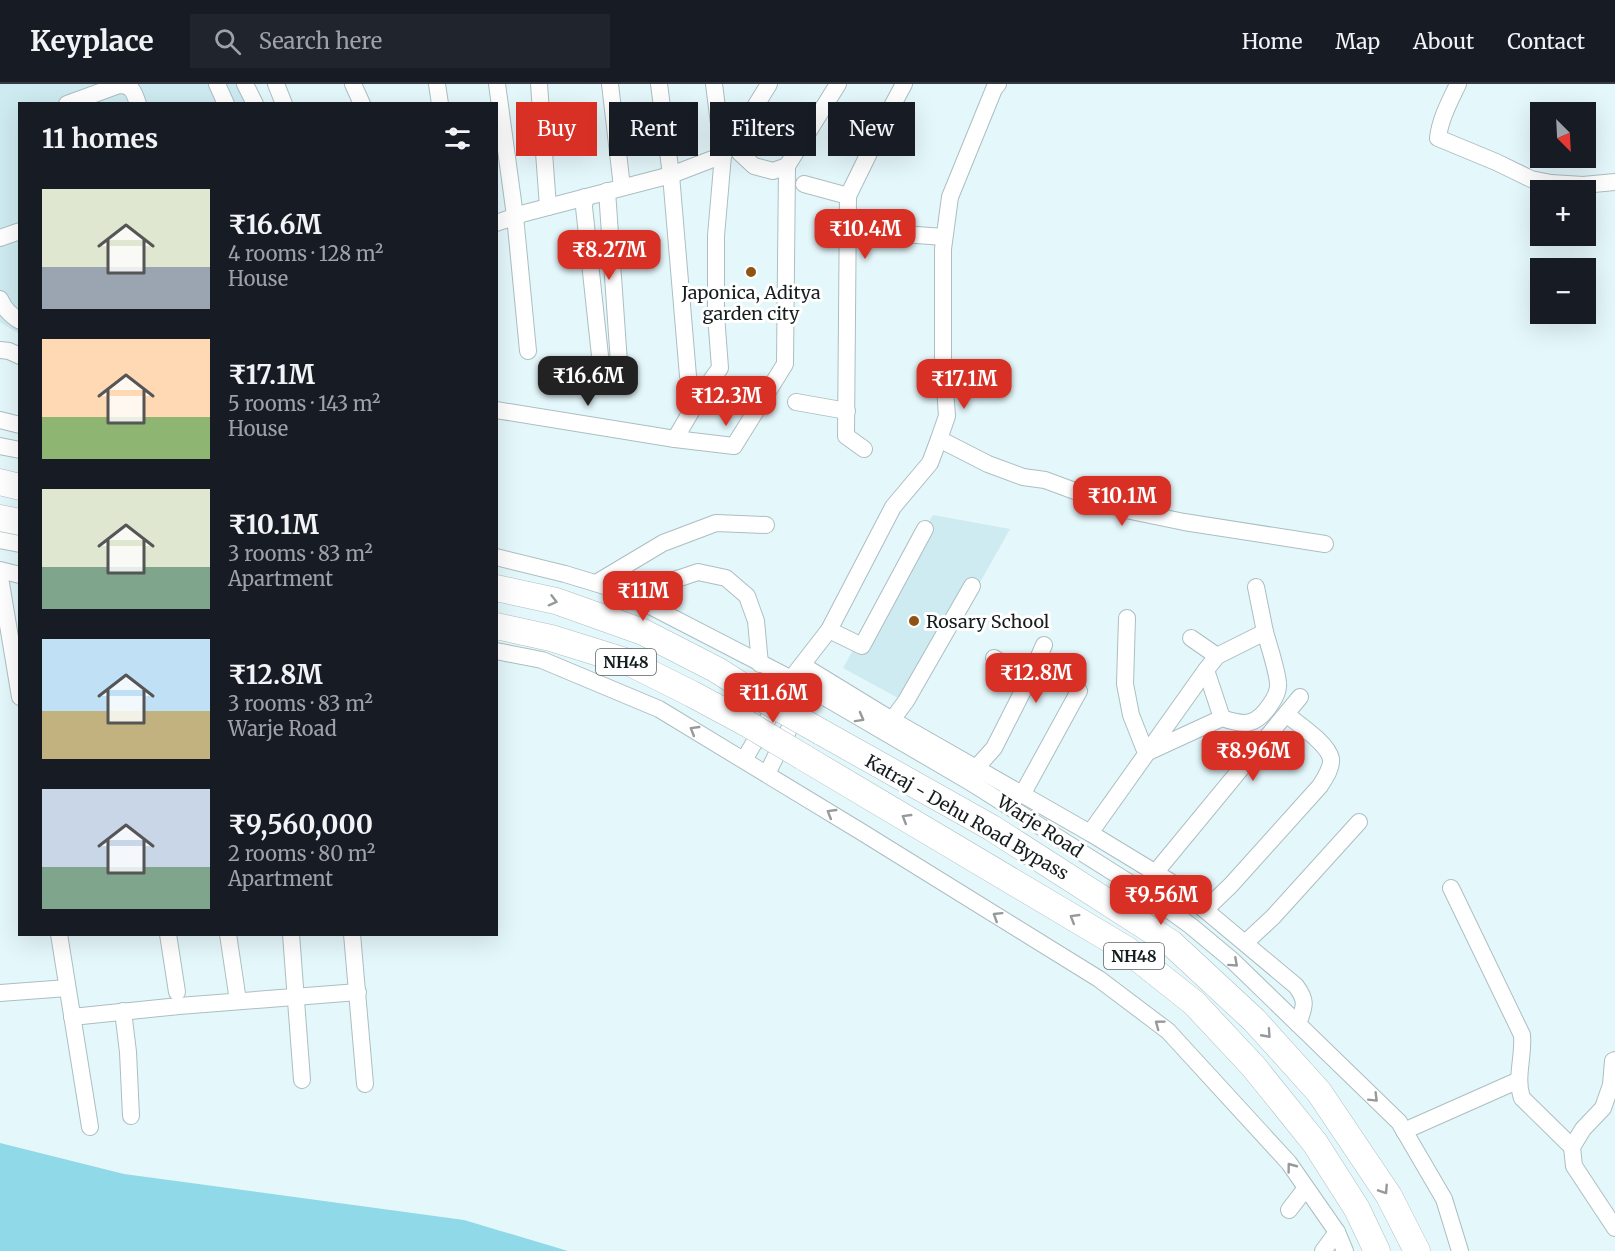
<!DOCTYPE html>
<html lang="en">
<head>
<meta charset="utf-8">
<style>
	:root { --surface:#171b24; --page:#20242c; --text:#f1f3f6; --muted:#9ea1a6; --line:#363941; --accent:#d93025 }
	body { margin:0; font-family:Merriweather,serif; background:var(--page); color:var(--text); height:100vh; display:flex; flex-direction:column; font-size:22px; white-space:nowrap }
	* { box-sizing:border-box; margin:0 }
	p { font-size:20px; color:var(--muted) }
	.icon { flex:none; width:33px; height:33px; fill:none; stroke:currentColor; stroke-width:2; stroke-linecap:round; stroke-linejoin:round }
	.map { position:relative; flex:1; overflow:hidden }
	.panel { position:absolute; left:18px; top:18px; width:480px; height:834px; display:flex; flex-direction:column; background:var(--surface); border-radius:0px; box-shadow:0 6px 24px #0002 }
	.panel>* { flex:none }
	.banner { position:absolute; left:516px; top:18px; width:570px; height:54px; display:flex; gap:12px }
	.needle { width:39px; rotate:156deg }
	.fabs { position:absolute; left:1530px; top:18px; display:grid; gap:12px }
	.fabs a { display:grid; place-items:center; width:66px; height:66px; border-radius:0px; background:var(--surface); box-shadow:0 6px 24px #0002; font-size:30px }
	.price { position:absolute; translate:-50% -51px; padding:0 14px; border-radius:12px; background:var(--accent); color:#fff; font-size:20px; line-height:39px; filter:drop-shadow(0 2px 3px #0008) }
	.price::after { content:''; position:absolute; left:50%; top:36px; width:18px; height:14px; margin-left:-9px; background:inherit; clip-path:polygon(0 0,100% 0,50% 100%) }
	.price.active { background:#222; color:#fff }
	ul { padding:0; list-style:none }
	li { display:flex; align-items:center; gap:18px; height:150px; padding:0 24px }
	li span { display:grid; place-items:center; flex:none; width:168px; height:120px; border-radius:0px; color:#555 }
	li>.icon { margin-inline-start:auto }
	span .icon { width:72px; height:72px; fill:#fffc; stroke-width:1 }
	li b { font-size:26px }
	h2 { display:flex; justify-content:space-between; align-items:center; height:72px; padding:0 24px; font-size:26px }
	.pill { padding:0 21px; border-radius:0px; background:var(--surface); box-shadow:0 6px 24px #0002; font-size:21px; line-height:54px }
	.pill.active { background:var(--accent); color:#fff }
	header { display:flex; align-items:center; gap:36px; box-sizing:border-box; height:84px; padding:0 30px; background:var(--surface); border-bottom:2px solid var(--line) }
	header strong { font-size:28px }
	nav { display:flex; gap:33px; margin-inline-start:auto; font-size:21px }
	.search { width:420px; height:54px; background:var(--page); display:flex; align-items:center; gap:15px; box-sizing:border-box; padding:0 21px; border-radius:0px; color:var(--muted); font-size:22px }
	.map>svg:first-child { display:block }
	.built { fill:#ceebf1 }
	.green { fill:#90d9e8 }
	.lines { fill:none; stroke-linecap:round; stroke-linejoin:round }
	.minor-casing { stroke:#acbec2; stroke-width:18 }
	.highway-casing { stroke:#acbec2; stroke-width:27 }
	.minor { stroke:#fff; stroke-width:16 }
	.highway { stroke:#fff; stroke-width:26 }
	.highway-bridge-casing { stroke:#acbec2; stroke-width:27; stroke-linecap:butt }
	.highway-bridge { stroke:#fff; stroke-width:26 }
	.oneway { stroke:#96999a }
	.poi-dot { fill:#8f5413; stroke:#fff; stroke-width:2 }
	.labels { text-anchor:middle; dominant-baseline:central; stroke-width:6; stroke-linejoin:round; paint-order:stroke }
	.shield { fill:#fff; stroke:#5c6162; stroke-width:1.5 }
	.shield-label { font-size:16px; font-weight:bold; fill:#161d1e }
	.poi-label { font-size:18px; fill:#161d1e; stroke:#fff }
	.street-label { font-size:18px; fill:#161d1e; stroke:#fff }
</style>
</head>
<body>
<header>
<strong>Keyplace</strong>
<div class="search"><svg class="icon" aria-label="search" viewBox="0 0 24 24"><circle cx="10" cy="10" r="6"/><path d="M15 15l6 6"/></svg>Search here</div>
<nav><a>Home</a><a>Map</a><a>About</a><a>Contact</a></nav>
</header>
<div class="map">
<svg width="1615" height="1167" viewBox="0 0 1615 1167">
	<rect width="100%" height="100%" fill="#e4f7fb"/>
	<!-- built -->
	<g class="built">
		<path d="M0,0H236L245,19L20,20L19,250L0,238Z"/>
		<path d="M933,431L1010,445L911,621L843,584L895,491Z"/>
	</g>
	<!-- green -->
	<path class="green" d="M0,1059L124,1090L464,1136L568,1167H0Z"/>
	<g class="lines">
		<defs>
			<g id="minor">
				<path d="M217,0L226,20"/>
				<path d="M245,0L255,20"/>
				<path d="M276,0L284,20"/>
				<path d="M353,0L362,20"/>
				<path d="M437,0L440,20"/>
				<path d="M497,0L515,132L528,267"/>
				<path d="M539,0L548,123"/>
				<path d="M610,0L622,103"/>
				<path d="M659,0L671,91L688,292"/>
				<path d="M714,0L723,71L716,152V231L720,284L702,309L675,355L734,362L785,280L787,82L838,0"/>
				<path d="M1458,0C1450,17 1440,35 1438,54L1496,78L1531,95L1551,99L1583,101L1615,98"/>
				<path d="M67,20L119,1C132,1 134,8 138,20"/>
				<path d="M745,39L798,65"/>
				<path d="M733,56L740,69L754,82L773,87L787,82"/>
				<path d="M804,100L848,112"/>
				<path d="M607,107L620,293"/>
				<path d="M585,113L584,123L601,281"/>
				<path d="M496,139L525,129L671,91L723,71L745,39L769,0"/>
				<path d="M848,146L944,153"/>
				<path d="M0,154L20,147"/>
				<path d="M0,215C4,225 10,231 20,237"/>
				<path d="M0,266L9,267L20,272"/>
				<path d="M796,318L847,327"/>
				<path d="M496,326L675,355"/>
				<path d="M0,336L20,341"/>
				<path d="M939,355L988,380L1023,393L1045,396L1126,426L1184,438L1325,460"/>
				<path d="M0,362L20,366"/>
				<path d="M864,365L846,352L848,112L891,24L904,0"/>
				<path d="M0,456L20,460"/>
				<path d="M496,473L565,490L621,507L809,604L970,698L1141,806L1191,842L1233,877L1399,1038L1444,1115L1460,1167"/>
				<path d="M0,486L20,491"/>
				<path d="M0,493L20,613"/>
				<path d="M596,499L663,459L716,439L766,441"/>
				<path d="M1256,503L1265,548"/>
				<path d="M643,518L671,497L698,488L726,494L747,512L756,537L760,580"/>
				<path d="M829,546L862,562L925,445"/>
				<path d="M1191,554L1217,572"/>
				<path d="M496,567L542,576L659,625L860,747L1099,895L1168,947L1289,1079L1337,1148L1345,1167"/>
				<path d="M994,574L1029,595"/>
				<path d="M802,581L892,636L1090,749L1174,800L1296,902C1308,918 1304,923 1298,940"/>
				<path d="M1206,586L1222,634"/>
				<path d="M892,636L906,617L972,502"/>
				<path d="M744,676L791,595L829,546L893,423L930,379L939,355L947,332L943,277V165L950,113L994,5L998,0"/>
				<path d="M976,684L994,664L1029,595L1044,561"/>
				<path d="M767,690L809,604"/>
				<path d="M1022,711L1079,607"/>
				<path d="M1090,749L1206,586L1217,572L1265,548C1269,562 1277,586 1278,599C1279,607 1275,614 1270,621C1256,642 1245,642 1222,634L1146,669L1131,631L1125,600L1127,534"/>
				<path d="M1155,789L1300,613"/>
				<path d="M1451,804L1522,951C1524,972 1515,994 1522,1014L1572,1063"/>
				<path d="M1205,826L1231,801L1320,702C1325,694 1332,684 1331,675C1328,659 1298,640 1286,630"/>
				<path d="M59,850L90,1043"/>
				<path d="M168,850L177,908"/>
				<path d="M228,850L238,917"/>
				<path d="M291,850L302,996"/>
				<path d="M352,850L365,1000"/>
				<path d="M1245,859L1273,833L1359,738"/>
				<path d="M0,909L67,904"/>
				<path d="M123,927L128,968L131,1032"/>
				<path d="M72,933L179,922L358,908"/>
				<path d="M1615,976L1613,977L1611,1001L1603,1024L1583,1045L1572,1063L1574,1082L1615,1144"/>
				<path d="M1404,1047L1519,996"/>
				<path d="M1289,1126L1306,1104"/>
				<path d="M1323,1167L1337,1148"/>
			</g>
			<g id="highway">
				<path d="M0,398L20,403"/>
				<path d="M0,434L20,438"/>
				<path d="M496,504L556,517L643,548L717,586L761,614"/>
				<path d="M496,542L551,554L628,578L692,610L746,639"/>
				<path d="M821,648L992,744L1171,859L1254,936L1319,1008L1389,1112L1417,1167"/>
				<path d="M803,673L1126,865L1194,919L1253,982L1315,1059L1357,1125L1377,1167"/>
			</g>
		</defs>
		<!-- minor casing -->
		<use href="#minor" class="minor-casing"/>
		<!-- highway casing -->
		<use href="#highway" class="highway-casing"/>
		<!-- minor -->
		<use href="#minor" class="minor"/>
		<!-- highway -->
		<use href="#highway" class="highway"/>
		<defs>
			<g id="highway-bridge">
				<path d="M761,614L821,648"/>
				<path d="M746,639L803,673"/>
			</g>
		</defs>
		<!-- highway-bridge casing -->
		<use href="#highway-bridge" class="highway-bridge-casing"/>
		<!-- highway-bridge -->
		<use href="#highway-bridge" class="highway-bridge"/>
	</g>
	<!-- one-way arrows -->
	<defs><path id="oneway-chevron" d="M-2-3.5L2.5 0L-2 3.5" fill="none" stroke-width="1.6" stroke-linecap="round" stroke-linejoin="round" transform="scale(1.5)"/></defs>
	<g class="oneway">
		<use href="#oneway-chevron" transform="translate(553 517) rotate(15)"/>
		<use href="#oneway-chevron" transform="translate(860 634) rotate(29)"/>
		<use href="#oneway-chevron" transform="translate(694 646) rotate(-149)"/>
		<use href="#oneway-chevron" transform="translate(831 729) rotate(-149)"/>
		<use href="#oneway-chevron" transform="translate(906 734) rotate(-149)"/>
		<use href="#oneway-chevron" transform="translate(997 832) rotate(-148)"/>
		<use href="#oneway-chevron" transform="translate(1074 834) rotate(-149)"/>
		<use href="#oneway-chevron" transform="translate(1234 879) rotate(42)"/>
		<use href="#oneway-chevron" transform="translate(1159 940) rotate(-143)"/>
		<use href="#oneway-chevron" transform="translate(1267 950) rotate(48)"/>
		<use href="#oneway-chevron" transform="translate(1374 1014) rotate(45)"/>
		<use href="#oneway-chevron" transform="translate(1291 1083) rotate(-127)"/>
		<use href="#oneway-chevron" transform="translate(1384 1106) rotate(57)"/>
	</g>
	<!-- markers -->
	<g class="poi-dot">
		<circle cx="751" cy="188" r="6"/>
		<circle cx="914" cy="537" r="6"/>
	</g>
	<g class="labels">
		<!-- shield labels -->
		<g class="shield">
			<rect x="596" y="565" width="60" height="26" rx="4.5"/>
			<rect x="1104" y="859" width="60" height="26" rx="4.5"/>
		</g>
		<g class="shield-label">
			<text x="626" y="578">NH48</text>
			<text x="1134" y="872">NH48</text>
		</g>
		<!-- poi labels -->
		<g class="poi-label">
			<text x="751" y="208">Japonica, Aditya<tspan x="751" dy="21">garden city</tspan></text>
			<text x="926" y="537" text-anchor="start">Rosary School</text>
		</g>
		<!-- street labels -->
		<g class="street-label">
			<text transform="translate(967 733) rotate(30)">Katraj - Dehu Road Bypass</text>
			<text transform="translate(1040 742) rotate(33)">Warje Road</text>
		</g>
	</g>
</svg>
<div class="fabs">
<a><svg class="needle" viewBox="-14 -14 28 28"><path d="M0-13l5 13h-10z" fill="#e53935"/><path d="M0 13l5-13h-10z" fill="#9ea1a6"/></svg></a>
<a>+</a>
<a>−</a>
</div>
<b class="price" style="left:865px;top:176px">₹10.4M</b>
<b class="price" style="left:609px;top:197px">₹8.27M</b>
<b class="price active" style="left:588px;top:323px">₹16.6M</b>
<b class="price" style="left:964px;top:326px">₹17.1M</b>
<b class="price" style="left:726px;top:343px">₹12.3M</b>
<b class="price" style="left:1122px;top:443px">₹10.1M</b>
<b class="price" style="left:643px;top:538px">₹11M</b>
<b class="price" style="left:1036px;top:620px">₹12.8M</b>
<b class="price" style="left:773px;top:640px">₹11.6M</b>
<b class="price" style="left:1253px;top:698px">₹8.96M</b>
<b class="price" style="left:1161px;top:842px">₹9.56M</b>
<div class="banner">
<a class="pill active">Buy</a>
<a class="pill">Rent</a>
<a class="pill">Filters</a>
<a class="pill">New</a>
</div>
<section class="panel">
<h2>11 homes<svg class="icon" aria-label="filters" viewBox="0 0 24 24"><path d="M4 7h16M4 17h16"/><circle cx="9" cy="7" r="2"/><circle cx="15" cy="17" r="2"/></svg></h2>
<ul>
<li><span style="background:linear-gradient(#dfe7d0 65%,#9aa5b1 0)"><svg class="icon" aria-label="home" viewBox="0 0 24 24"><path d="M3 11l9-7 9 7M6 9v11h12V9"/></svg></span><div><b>₹16.6M</b><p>4 rooms · 128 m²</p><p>House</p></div></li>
<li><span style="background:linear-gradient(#ffd9b3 65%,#8fb573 0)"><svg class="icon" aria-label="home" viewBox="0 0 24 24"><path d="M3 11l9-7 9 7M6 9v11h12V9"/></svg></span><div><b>₹17.1M</b><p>5 rooms · 143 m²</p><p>House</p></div></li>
<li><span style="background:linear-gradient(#dfe7d0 65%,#7fa58c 0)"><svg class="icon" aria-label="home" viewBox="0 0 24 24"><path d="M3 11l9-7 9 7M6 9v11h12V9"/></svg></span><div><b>₹10.1M</b><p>3 rooms · 83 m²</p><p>Apartment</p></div></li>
<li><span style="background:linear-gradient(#bfe0f5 60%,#c2b280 0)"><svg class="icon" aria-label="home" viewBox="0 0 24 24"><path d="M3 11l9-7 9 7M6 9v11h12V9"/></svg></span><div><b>₹12.8M</b><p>3 rooms · 83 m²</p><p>Warje Road</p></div></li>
<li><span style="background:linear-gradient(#c9d6e8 65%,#7fa58c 0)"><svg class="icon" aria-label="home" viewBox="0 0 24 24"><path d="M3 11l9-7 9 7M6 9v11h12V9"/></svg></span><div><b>₹9,560,000</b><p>2 rooms · 80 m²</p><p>Apartment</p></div></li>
</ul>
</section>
</div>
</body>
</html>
